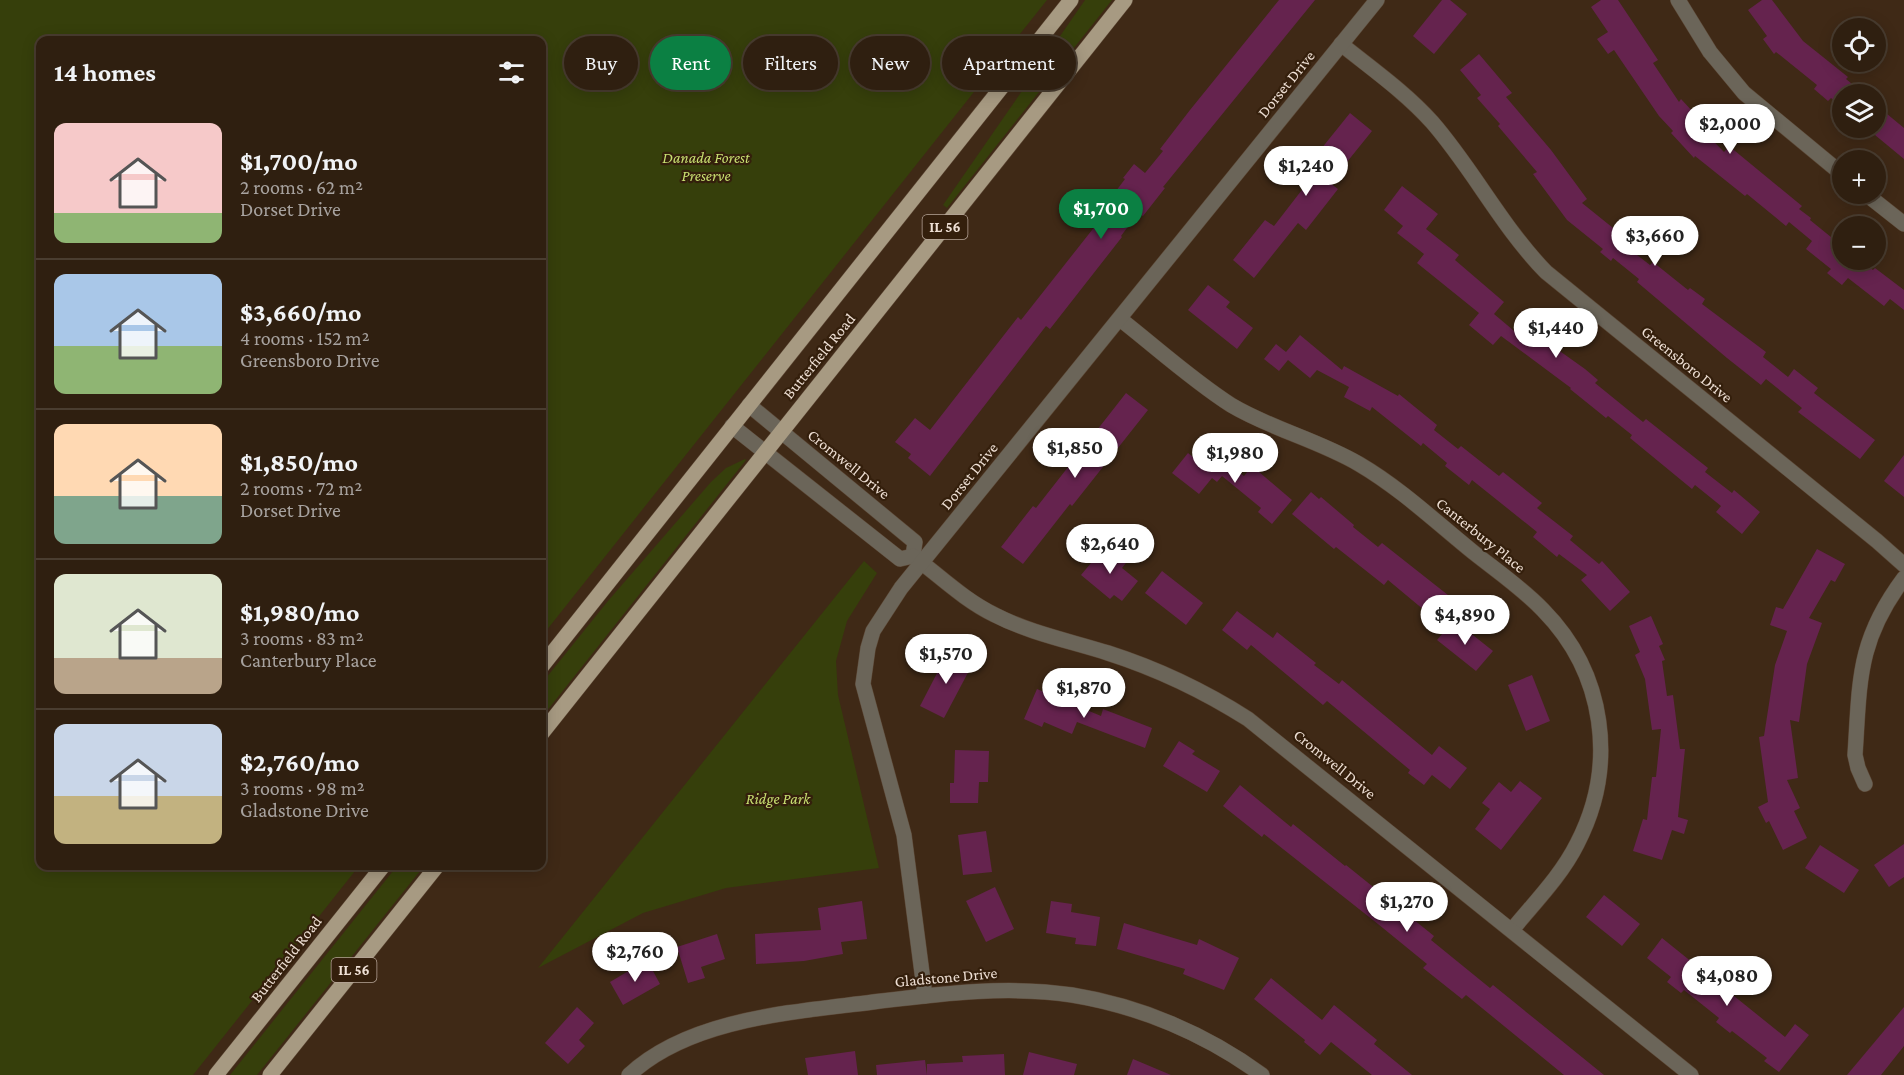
<!DOCTYPE html>
<html lang="en">
<head>
<meta charset="utf-8">
<style>
	:root { --surface:#2f1f10; --page:#372719; --text:#f1f3f6; --muted:#a7a29f; --line:#4a3d30; --accent:#0b8043 }
	body { margin:0; font-family:"Crimson Pro",serif; background:var(--page); color:var(--text); height:100vh; display:flex; flex-direction:column; font-size:22px; white-space:nowrap }
	* { box-sizing:border-box; margin:0 }
	p { font-size:20px; color:var(--muted) }
	.icon { flex:none; width:33px; height:33px; fill:none; stroke:currentColor; stroke-width:2; stroke-linecap:round; stroke-linejoin:round }
	.map { position:relative; flex:1; overflow:hidden }
	.panel { position:absolute; left:36px; top:36px; width:510px; height:834px; display:flex; flex-direction:column; background:var(--surface); border-radius:12px; box-shadow:0 3px 15px #0003,0 0 0 2px var(--line) }
	.panel>* { flex:none }
	.top-card { position:absolute; left:564px; top:36px; width:570px; height:54px; display:flex; gap:12px }
	.buttons { position:absolute; left:1832px; top:18px; display:grid; gap:12px }
	.buttons a { display:grid; place-items:center; width:54px; height:54px; border-radius:50%; background:var(--surface); box-shadow:0 3px 15px #0003,0 0 0 2px var(--line); font-size:30px }
	.price { position:absolute; translate:-50% -51px; padding:0 14px; border-radius:21px; background:#fff; color:#222; font-size:20px; line-height:39px; filter:drop-shadow(0 2px 3px #0008) }
	.price::after { content:''; position:absolute; left:50%; top:36px; width:18px; height:14px; margin-left:-9px; background:inherit; clip-path:polygon(0 0,100% 0,50% 100%) }
	.price.current { background:var(--accent); color:#fff }
	ul { padding:0; list-style:none }
	li { display:flex; align-items:center; gap:18px; height:150px; padding:0 18px }
	li+li { border-top:2px solid var(--line) }
	li span { display:grid; place-items:center; flex:none; width:168px; height:120px; border-radius:12px; color:#555 }
	li>.icon { margin-inline-start:auto }
	span .icon { width:72px; height:72px; fill:#fffc; stroke-width:1 }
	li b { font-size:26px }
	h2 { display:flex; justify-content:space-between; align-items:center; height:72px; padding:0 18px; font-size:26px }
	.pill { padding:0 21px; border-radius:27px; background:var(--surface); box-shadow:0 3px 15px #0003,0 0 0 2px var(--line); font-size:21px; line-height:54px }
	.pill.current { background:var(--accent); color:#fff }
	.map>svg:first-child { display:block }
	.green { fill:#363f0b }
	.building { fill:#65234e }
	.lines { fill:none; stroke-linecap:round; stroke-linejoin:round }
	.minor-casing { stroke:#5b4634; stroke-width:16 }
	.primary-casing { stroke:#5b4634; stroke-width:16 }
	.minor { stroke:#6b6559; stroke-width:15 }
	.primary { stroke:#a79a82; stroke-width:15 }
	.labels { text-anchor:middle; dominant-baseline:central; stroke-width:4.5; stroke-linejoin:round; paint-order:stroke }
	.shield { fill:#341f0c; stroke:#b6a598; stroke-width:1.5 }
	.shield-label { font-size:15px; font-weight:bold; fill:#eedfd4 }
	.street-label { font-size:16px; fill:#eedfd4; stroke:#341f0c }
	.park-label { font-size:16px; font-style:italic; fill:#c8df71; stroke:#341f0c }
</style>
</head>
<body>
<div class="map">
<svg width="1904" height="1075" viewBox="0 0 1904 1075">
	<rect width="100%" height="100%" fill="#3f2916"/>
	<!-- green -->
	<g class="green">
		<path d="M0,0H1047L542,636V40H40V866H359L193,1075H0Z"/>
		<path d="M1085,0H1112L947,208L943,205Z"/>
		<path d="M745,459L746,460L542,717V683L608,601L711,482L726,468Z"/>
		<path d="M864,561L877,573L847,621L836,661L838,695L879,868L726,888L643,913L538,968Z"/>
		<path d="M397,866H424L257,1075H230Z"/>
	</g>
	<!-- building -->
	<g class="building">
		<path d="M1279,0H1315L1163,187L1165,188L1143,216L1138,213L1121,236L1122,237L1050,329L1046,326L930,476L908,458L911,454L895,442L915,418L930,430L1018,317L1021,320L1107,211L1104,207L1125,179L1123,178L1134,164L1145,173L1163,151L1160,149L1190,110Z"/>
		<path d="M1442,0H1450L1467,14L1434,54L1413,36Z"/>
		<path d="M1601,0H1618L1658,60L1653,63L1679,102L1681,99L1694,113L1690,117L1724,152L1729,146L1802,206L1799,209L1811,218L1810,220L1842,246V260H1859L1873,270L1875,268L1904,290V310L1890,299L1884,306L1848,278L1842,285L1827,273L1831,269L1806,249L1812,241L1789,222L1786,226L1747,194L1745,196L1695,156L1694,158L1671,133L1673,131L1659,116L1614,50L1608,54L1597,39L1608,32L1591,7Z"/>
		<path d="M1762,0H1772L1803,41L1848,77L1846,79L1864,94H1842V107L1831,98L1828,101L1814,89L1817,85L1776,52L1774,54L1763,39L1767,36L1748,10Z"/>
		<path d="M1479,54L1512,93L1506,97L1551,150L1587,199L1582,203L1628,240L1624,245L1650,265L1653,262L1688,290L1690,288L1705,299L1702,304L1766,352L1763,357L1788,377L1794,369L1818,388L1814,393L1875,440L1860,459L1798,412L1802,408L1766,379L1761,385L1727,358L1637,282L1639,279L1613,258L1611,261L1600,252L1603,249L1567,220L1533,174L1537,172L1498,126L1500,124L1477,98L1481,95L1460,70Z"/>
		<path d="M1875,104L1904,128V159L1875,135Z"/>
		<path d="M1350,113L1372,131L1330,183L1338,189L1306,230L1298,223L1254,278L1233,260L1265,220L1274,226L1325,160L1317,154Z"/>
		<path d="M1402,186L1438,214L1426,229L1459,255L1455,260L1504,302L1494,314L1526,341L1533,332L1585,369L1598,380L1595,383L1643,422L1646,419L1708,468L1705,472L1732,493L1734,490L1760,512L1742,534L1716,512L1721,506L1695,485L1692,489L1630,438L1632,435L1608,416L1606,418L1570,389L1571,388L1501,336L1493,345L1469,325L1479,313L1417,263L1424,254L1397,233L1403,226L1384,210Z"/>
		<path d="M1208,285L1230,302L1226,307L1253,328L1237,349L1188,310Z"/>
		<path d="M1300,335L1342,370L1344,366L1398,396L1399,394L1437,425L1434,430L1458,449L1461,446L1499,476L1503,472L1542,503L1537,508L1573,536L1570,540L1599,564L1602,561L1630,592L1610,611L1581,580L1587,575L1559,554L1557,557L1533,537L1537,532L1472,480L1469,485L1445,466L1447,463L1423,443L1421,446L1372,407L1370,411L1344,397L1349,387L1317,370L1310,378L1288,360L1279,371L1264,359L1276,344L1286,352Z"/>
		<path d="M1126,393L1148,410L1072,506L1070,504L1023,564L1001,547L1033,506L1036,508Z"/>
		<path d="M1188,453L1208,469L1218,455L1244,476L1252,466L1292,500L1272,524L1258,512L1261,508L1222,476L1217,482L1212,478L1199,494L1172,473Z"/>
		<path d="M1904,455V497L1884,481Z"/>
		<path d="M1311,492L1319,499L1321,497L1354,525L1353,527L1378,547L1382,543L1453,599L1436,620L1388,580L1384,585L1336,547L1334,549L1292,514Z"/>
		<path d="M1817,549L1845,564L1835,582L1831,580L1809,618L1822,623L1807,664L1799,722L1790,720L1798,778L1787,780L1800,808L1794,811L1807,838L1783,850L1769,821L1766,823L1758,807L1768,802L1759,737L1764,736L1775,665L1787,631L1770,625L1776,607L1783,609Z"/>
		<path d="M1118,550L1129,559L1122,568L1138,581L1122,601L1114,595L1110,599L1081,575L1101,551L1110,559Z"/>
		<path d="M1162,571L1203,603L1186,625L1145,593Z"/>
		<path d="M1237,611L1273,638L1277,632L1316,663L1314,665L1339,684L1342,680L1432,755L1439,746L1467,768L1450,789L1432,775L1424,785L1408,773L1410,770L1327,701L1323,705L1251,645L1247,650L1222,630Z"/>
		<path d="M1651,616L1663,644L1659,646L1665,660L1662,661L1667,696L1673,695L1680,749H1685L1678,817L1688,820L1684,834L1672,830L1662,860L1633,851L1643,819L1647,820L1652,777H1656L1661,729L1652,730L1645,679L1635,655L1640,652L1629,626Z"/>
		<path d="M1454,620L1493,651L1476,671L1437,640Z"/>
		<path d="M948,652L972,665L944,718L920,706Z"/>
		<path d="M1532,675L1550,721L1526,731L1508,685Z"/>
		<path d="M1037,689L1101,716L1103,709L1152,728L1145,748L1077,722L1072,734L1044,722L1042,727L1024,719Z"/>
		<path d="M1179,741L1195,751L1192,754L1220,771L1207,792L1163,766Z"/>
		<path d="M955,750L989,751L988,782H979L978,803H950V783H954Z"/>
		<path d="M1520,781L1542,798L1501,850L1475,829L1490,809L1482,803L1499,782L1511,792Z"/>
		<path d="M1240,785L1291,827L1293,824L1345,866L1346,865L1434,936L1431,940L1490,988L1493,985L1604,1075H1564L1466,995L1462,999L1423,968L1427,964L1378,924L1264,834L1262,837L1223,806Z"/>
		<path d="M986,831L992,872L963,875L958,835Z"/>
		<path d="M1904,844V877L1889,887L1874,865Z"/>
		<path d="M1820,845L1859,870L1844,893L1805,868Z"/>
		<path d="M995,887L1014,929L986,942L966,901Z"/>
		<path d="M1604,895L1640,924L1622,946L1586,917Z"/>
		<path d="M862,901L867,939L841,942L843,954L804,961L756,964L755,934L821,930L818,908Z"/>
		<path d="M1051,901L1072,904L1071,912L1100,917L1096,946L1075,944L1076,938L1046,933Z"/>
		<path d="M1124,923L1197,945L1199,939L1239,958L1224,990L1183,974L1185,969L1117,949Z"/>
		<path d="M717,934L725,959L701,967L705,978L688,983L677,947Z"/>
		<path d="M1662,938L1785,1037L1795,1024L1809,1035L1779,1072L1764,1061L1767,1058L1732,1031L1730,1033L1716,1022L1719,1018L1684,990L1681,993L1667,982L1671,977L1647,958Z"/>
		<path d="M647,960L660,984L623,1005L610,982Z"/>
		<path d="M1271,978L1322,1020L1334,1005L1377,1040L1374,1044L1412,1075H1372L1331,1042L1320,1055L1304,1042L1305,1040L1254,999Z"/>
		<path d="M577,1007L594,1023L579,1040L585,1046L568,1064L545,1043Z"/>
		<path d="M1904,1007V1046L1881,1075H1847Z"/>
		<path d="M855,1051L858,1075H808L805,1058Z"/>
		<path d="M1029,1052L1077,1064L1074,1075H1023Z"/>
		<path d="M1004,1054L1005,1075H927V1064L963,1062L962,1056Z"/>
		<path d="M1133,1059L1171,1075H1127Z"/>
		<path d="M925,1060L927,1075H877L876,1065Z"/>
	</g>
	<g class="lines">
		<defs>
			<g id="minor">
				<path d="M1678,0L1710,52L1744,93L1842,174"/>
				<path d="M1341,44C1372,69 1405,92 1432,122C1473,169 1502,227 1546,272L1877,541L1904,565"/>
				<path d="M1866,194L1904,224"/>
				<path d="M1120,319C1157,348 1192,380 1231,405C1271,429 1318,440 1359,464C1400,488 1436,522 1473,552C1497,571 1522,588 1543,610C1605,673 1618,765 1577,844C1561,876 1534,903 1512,930"/>
				<path d="M749,405L915,542L913,556"/>
				<path d="M732,426L900,559L913,556C940,576 964,600 995,615C1030,633 1070,641 1108,653C1158,669 1204,691 1248,719L1691,1075"/>
				<path d="M1865,784L1858,768L1855,755C1860,680 1857,641 1904,578"/>
				<path d="M925,996L904,835L863,684L868,648L873,631L901,588L1377,0"/>
				<path d="M629,1075C690,1018 795,1012 873,1002C939,994 1006,985 1072,995C1140,1006 1206,1034 1262,1075"/>
			</g>
			<g id="primary">
				<path d="M542,666L1071,0"/>
				<path d="M542,733L1125,0"/>
				<path d="M216,1075L383,866"/>
				<path d="M270,1075L437,866"/>
			</g>
		</defs>
		<!-- minor casing -->
		<use href="#minor" class="minor-casing"/>
		<!-- primary casing -->
		<use href="#primary" class="primary-casing"/>
		<!-- minor -->
		<use href="#minor" class="minor"/>
		<!-- primary -->
		<use href="#primary" class="primary"/>
	</g>
	<g class="labels">
		<!-- shield labels -->
		<g class="shield">
			<rect x="922.5" y="215" width="45" height="24" rx="4.5"/>
			<rect x="331.5" y="958" width="45" height="24" rx="4.5"/>
		</g>
		<g class="shield-label">
			<text x="945" y="227">IL 56</text>
			<text x="354" y="970">IL 56</text>
		</g>
		<!-- street labels -->
		<g class="street-label">
			<text transform="translate(1286 84) rotate(-51)">Dorset Drive</text>
			<text transform="translate(819 356) rotate(-51)">Butterfield Road</text>
			<text transform="translate(1687 364) rotate(39)">Greensboro Drive</text>
			<text transform="translate(849 464) rotate(39)">Cromwell Drive</text>
			<text transform="translate(969 476) rotate(-51)">Dorset Drive</text>
			<text transform="translate(1481 535) rotate(39)">Canterbury Place</text>
			<text transform="translate(1335 764) rotate(39)">Cromwell Drive</text>
			<text transform="translate(286 959) rotate(-52)">Butterfield Road</text>
			<text transform="translate(946 977) rotate(-5)">Gladstone Drive</text>
		</g>
		<!-- park labels -->
		<g class="park-label">
			<text x="706" y="157">Danada Forest<tspan x="706" dy="18">Preserve</tspan></text>
			<text x="778" y="798">Ridge Park</text>
		</g>
	</g>
</svg>
<div class="buttons">
<a><svg class="icon" aria-label="locate" viewBox="0 0 24 24"><circle cx="12" cy="12" r="6"/><path d="M12 2v4M12 18v4M2 12h4M18 12h4"/></svg></a>
<a><svg class="icon" aria-label="layers" viewBox="0 0 24 24"><path d="M12 4l9 5-9 5-9-5zM3 14l9 5 9-5"/></svg></a>
<a>+</a>
<a>−</a>
</div>
<b class="price" style="left:1730px;top:155px">$2,000</b>
<b class="price" style="left:1306px;top:197px">$1,240</b>
<b class="price current" style="left:1101px;top:240px">$1,700</b>
<b class="price" style="left:1655px;top:267px">$3,660</b>
<b class="price" style="left:1556px;top:359px">$1,440</b>
<b class="price" style="left:1075px;top:479px">$1,850</b>
<b class="price" style="left:1235px;top:484px">$1,980</b>
<b class="price" style="left:1110px;top:575px">$2,640</b>
<b class="price" style="left:1465px;top:646px">$4,890</b>
<b class="price" style="left:946px;top:685px">$1,570</b>
<b class="price" style="left:1084px;top:719px">$1,870</b>
<b class="price" style="left:1407px;top:933px">$1,270</b>
<b class="price" style="left:635px;top:983px">$2,760</b>
<b class="price" style="left:1727px;top:1007px">$4,080</b>
<div class="top-card">
<a class="pill">Buy</a>
<a class="pill current">Rent</a>
<a class="pill">Filters</a>
<a class="pill">New</a>
<a class="pill">Apartment</a>
</div>
<section class="panel">
<h2>14 homes<svg class="icon" aria-label="filters" viewBox="0 0 24 24"><path d="M4 7h16M4 17h16"/><circle cx="9" cy="7" r="2"/><circle cx="15" cy="17" r="2"/></svg></h2>
<ul>
<li><span style="background:linear-gradient(#f6c9c9 75%,#8fb573 0)"><svg class="icon" aria-label="home" viewBox="0 0 24 24"><path d="M3 11l9-7 9 7M6 9v11h12V9"/></svg></span><div><b>$1,700/mo</b><p>2 rooms · 62 m²</p><p>Dorset Drive</p></div></li>
<li><span style="background:linear-gradient(#a9c7e8 60%,#8fb573 0)"><svg class="icon" aria-label="home" viewBox="0 0 24 24"><path d="M3 11l9-7 9 7M6 9v11h12V9"/></svg></span><div><b>$3,660/mo</b><p>4 rooms · 152 m²</p><p>Greensboro Drive</p></div></li>
<li><span style="background:linear-gradient(#ffd9b3 60%,#7fa58c 0)"><svg class="icon" aria-label="home" viewBox="0 0 24 24"><path d="M3 11l9-7 9 7M6 9v11h12V9"/></svg></span><div><b>$1,850/mo</b><p>2 rooms · 72 m²</p><p>Dorset Drive</p></div></li>
<li><span style="background:linear-gradient(#dfe7d0 70%,#b9a48a 0)"><svg class="icon" aria-label="home" viewBox="0 0 24 24"><path d="M3 11l9-7 9 7M6 9v11h12V9"/></svg></span><div><b>$1,980/mo</b><p>3 rooms · 83 m²</p><p>Canterbury Place</p></div></li>
<li><span style="background:linear-gradient(#c9d6e8 60%,#c2b280 0)"><svg class="icon" aria-label="home" viewBox="0 0 24 24"><path d="M3 11l9-7 9 7M6 9v11h12V9"/></svg></span><div><b>$2,760/mo</b><p>3 rooms · 98 m²</p><p>Gladstone Drive</p></div></li>
</ul>
</section>
</div>
</body>
</html>
